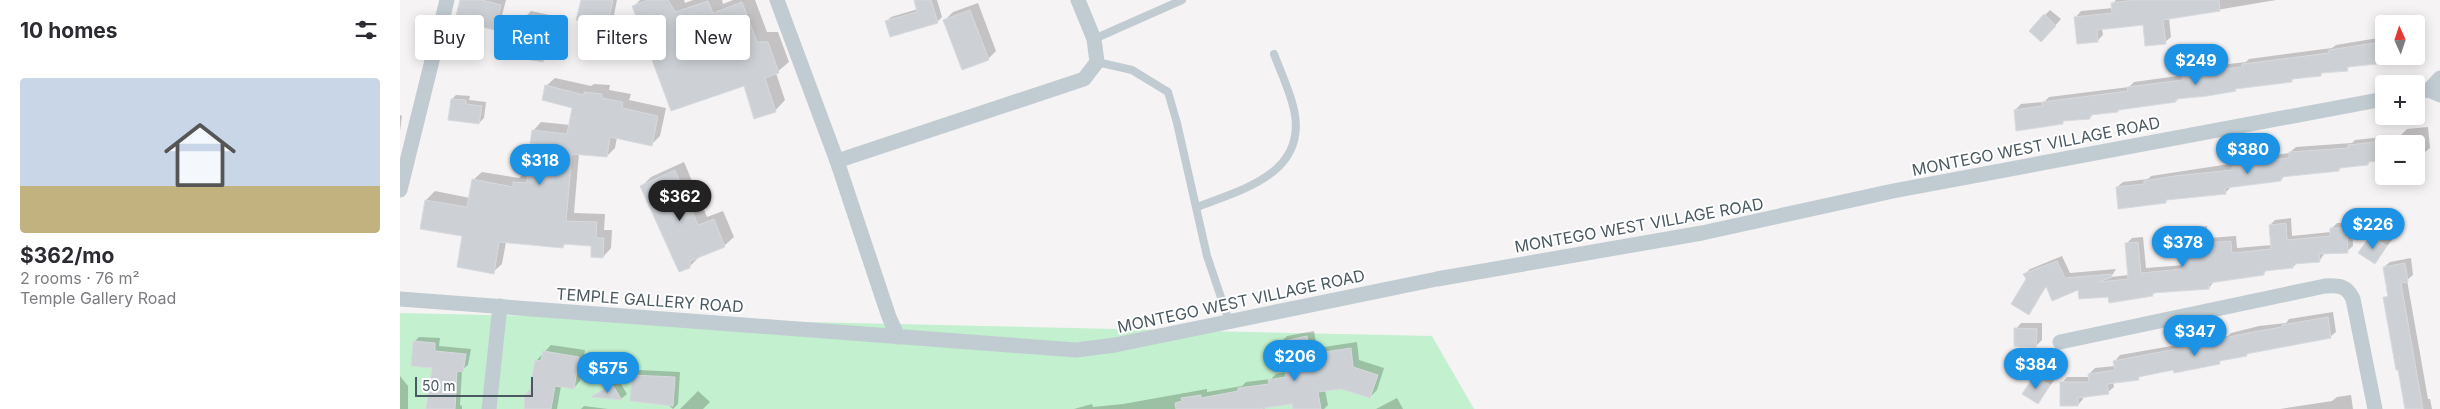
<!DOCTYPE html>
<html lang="en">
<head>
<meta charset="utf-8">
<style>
	:root { --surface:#fff; --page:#f7f7f7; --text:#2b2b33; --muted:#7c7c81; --accent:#1d93e5 }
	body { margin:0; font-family:Inter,sans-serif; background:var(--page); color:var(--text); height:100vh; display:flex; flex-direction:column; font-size:19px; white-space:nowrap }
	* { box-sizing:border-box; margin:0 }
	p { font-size:16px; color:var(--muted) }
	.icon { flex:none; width:28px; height:28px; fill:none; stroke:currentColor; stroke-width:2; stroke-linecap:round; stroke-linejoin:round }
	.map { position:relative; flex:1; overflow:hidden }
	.sheet { display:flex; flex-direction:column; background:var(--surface); width:400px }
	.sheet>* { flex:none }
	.guide { position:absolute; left:15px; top:15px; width:475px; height:45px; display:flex; gap:10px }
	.needle { width:32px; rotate:357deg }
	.fabs { position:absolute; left:1975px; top:15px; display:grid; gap:10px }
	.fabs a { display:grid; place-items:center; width:50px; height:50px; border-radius:5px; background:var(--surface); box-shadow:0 2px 12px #0003; font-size:25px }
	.scale { position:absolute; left:15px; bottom:12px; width:118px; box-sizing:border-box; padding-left:5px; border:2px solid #4a5961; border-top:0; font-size:14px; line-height:18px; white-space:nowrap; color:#4a5961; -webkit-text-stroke:4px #fff; paint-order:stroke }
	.price { position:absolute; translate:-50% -42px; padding:0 11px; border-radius:18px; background:var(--accent); color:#fff; font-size:16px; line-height:32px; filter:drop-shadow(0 1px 2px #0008) }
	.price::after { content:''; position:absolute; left:50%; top:30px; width:15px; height:11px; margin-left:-8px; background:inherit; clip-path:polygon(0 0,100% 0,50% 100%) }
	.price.on { background:#222; color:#fff }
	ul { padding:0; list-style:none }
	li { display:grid; align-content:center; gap:10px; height:265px; padding:0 20px }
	li span { display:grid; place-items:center; height:155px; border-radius:5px; color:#555 }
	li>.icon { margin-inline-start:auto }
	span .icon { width:90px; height:90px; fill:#fffc; stroke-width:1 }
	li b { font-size:21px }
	h2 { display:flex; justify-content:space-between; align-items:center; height:60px; padding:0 20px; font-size:21px }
	.tag { padding:0 18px; border-radius:5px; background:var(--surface); box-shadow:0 2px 12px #0003; font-size:18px; line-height:45px }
	.tag.on { background:var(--accent); color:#fff }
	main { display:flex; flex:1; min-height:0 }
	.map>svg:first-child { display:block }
	.green { fill:#c3f0ce }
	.shadow { fill:#0003 }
	.building { fill:#cdd1d5; stroke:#d7dade }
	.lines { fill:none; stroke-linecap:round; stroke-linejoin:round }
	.lane { stroke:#c1ccd2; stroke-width:8 }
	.street { stroke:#c1ccd2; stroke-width:15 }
	.labels { text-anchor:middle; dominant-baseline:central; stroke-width:4; stroke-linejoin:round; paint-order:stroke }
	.street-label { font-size:16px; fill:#4a5961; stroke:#fff }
</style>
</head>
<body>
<main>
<section class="sheet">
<h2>10 homes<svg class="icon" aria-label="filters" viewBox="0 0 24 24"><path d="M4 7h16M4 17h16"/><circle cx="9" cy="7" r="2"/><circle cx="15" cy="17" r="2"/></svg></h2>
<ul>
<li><span style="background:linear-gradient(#c9d6e8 70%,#c2b280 0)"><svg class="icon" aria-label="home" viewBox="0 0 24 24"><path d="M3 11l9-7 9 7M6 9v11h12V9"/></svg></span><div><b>$362/mo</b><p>2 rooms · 76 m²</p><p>Temple Gallery Road</p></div></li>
</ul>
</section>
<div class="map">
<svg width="2040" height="409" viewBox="0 0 2040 409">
	<rect width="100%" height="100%" fill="#f5f3f3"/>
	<!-- green -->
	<path class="green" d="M0,313L1032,336L1074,409H0Z"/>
	<!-- shadow -->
	<g class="shadow">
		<path d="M62,0H106L100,23L95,29Z"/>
		<path d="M182,0H217L213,20L207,25Z"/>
		<path d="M240,0H284L285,3L293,0H322L323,4L333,0H355L367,32H378L389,62L376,73L385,100L375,111L344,84L234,6Z"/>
		<path d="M515,0H537L542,17L537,22L487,21L491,17L518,9Z"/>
		<path d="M1716,0H1876L1769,18L1771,37L1765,42L1745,24L1702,29L1703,35L1697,41L1676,17L1681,11L1713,8V3Z"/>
		<path d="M578,3L596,51L588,59L545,20L553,12Z"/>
		<path d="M1650,10L1661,19L1647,35L1645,15Z"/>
		<path d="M131,11L159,17L151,52L143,61L122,20Z"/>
		<path d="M1984,37V56H2006L1951,65L1947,69L1924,72L1920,75L1894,78L1891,80L1780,97L1776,101L1694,113L1690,118L1665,120L1663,122L1615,110L1621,104L1644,102L1649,97L1729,87L1734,82L1785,75L1789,71L1816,68L1820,65L1846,62L1849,59L1932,48L1936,45Z"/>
		<path d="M155,78L191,86L194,84L210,85L209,90L231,94L229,100L266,108L260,136L252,144L217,137L215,148L207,156L179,153L174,213L205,214L204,230H212L211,248L203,257L193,244L166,243L163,247L106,242L102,264L93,272L63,235L21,228L26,200L35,191L70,198L73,180L82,172L119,178L123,174L129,175L138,143L133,131L141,122L170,125L173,107L146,86Z"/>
		<path d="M56,95L70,96L69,100L86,102L84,118L79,123L52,99Z"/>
		<path d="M0,115L2,116L0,131Z"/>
		<path d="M2028,127L2030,148L2024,153L2016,154V144H1984L1968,164L1942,166L1939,170L1885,175L1881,180L1831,187L1825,193L1768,199L1766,201L1717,187L1723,182L1748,179L1751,176L1862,159L1866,156L1889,153L1896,147L1952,143L1955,140L2001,135L2007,129Z"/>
		<path d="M284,162L307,217L323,211L334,237L324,246L299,257L289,267L241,187L251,177Z"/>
		<path d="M1891,218L1892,236L1931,232V229L1937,223H1952L1953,246L1947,251L1925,253L1919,261L1897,263L1893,267L1868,269L1863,274L1814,281L1809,288L1756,292L1752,295H1710L1679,289L1647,286L1628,313V279L1625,274L1630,269L1662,256L1670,273L1716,269L1711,277L1729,275L1726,244L1732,238L1743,237L1746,268L1784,265L1781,234L1787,228L1807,226L1808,238L1836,236L1837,248L1872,245L1870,225L1875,220Z"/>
		<path d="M1977,230L1992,240L1974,262L1972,236Z"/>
		<path d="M2011,258L2013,275L2007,280L2028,399H2030L2032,409H2007L1985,298L1989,294L1984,267L1990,262Z"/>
		<path d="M1933,312L1936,332L1930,337L1849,353L1846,355L1823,359L1819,363L1741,375L1738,379L1713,382L1714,387L1708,392L1683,396V399L1678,405L1662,383L1667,377H1689V374L1695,368L1715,366V361L1720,355L1828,336L1831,333L1859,326L1886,323L1889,319Z"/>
		<path d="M1621,323H1642V340L1636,346L1616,329Z"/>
		<path d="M914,331L917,348L957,342L959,360L984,368L977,390L970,397L941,388L925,390L928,405L924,409H894L893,403L866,407L864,409H674L692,404L693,407L723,404L807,389V392L842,386L846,382L871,379L876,374L887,372L881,342L887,336Z"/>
		<path d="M19,337L40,338L39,346L71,349L68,365L62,370L60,405L62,406V409H29L33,367L14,342Z"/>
		<path d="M151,345L185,350L180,381L174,388L161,386L157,409H125L126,394L131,389L136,361Z"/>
		<path d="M239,370L280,372L278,404L273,409L233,376Z"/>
		<path d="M1640,371L1655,379L1638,403L1635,377Z"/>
		<path d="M0,376L8,386V409H0Z"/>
		<path d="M218,379L227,394L221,399L194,396Z"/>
		<path d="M298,391L310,402L303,409H280Z"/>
		<path d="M1951,395L1953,409H1880L1932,401L1937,397Z"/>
		<path d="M997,398L1003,409H976Z"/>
		<path d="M184,406L208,409H181Z"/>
	</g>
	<!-- building -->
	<g class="building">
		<path d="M60,0H82L101,5L95,30L55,20Z"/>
		<path d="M181,0H213L207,27L176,20Z"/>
		<path d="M248,0H268L275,12L308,1L313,13L342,2L357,42H368L379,73L365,78L376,112L354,119L344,86L271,111L232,6Z"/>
		<path d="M514,0H531L538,23L490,37L485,21L517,12Z"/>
		<path d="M1735,0H1819L1820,11L1763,20L1766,44L1745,46L1743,25L1697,30L1698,42L1677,44L1674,17L1712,13L1711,3Z"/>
		<path d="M570,10L589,60L562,70L543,20Z"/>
		<path d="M1644,14L1656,26L1641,42L1629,31Z"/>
		<path d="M121,19L151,26L143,62L113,57Z"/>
		<path d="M1975,43L1977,64L1947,67L1948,71L1921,73V76L1892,79V82L1835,89L1836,91L1807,96L1776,99V102L1718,110V112L1690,115V119L1663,121V124L1616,131L1614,110L1642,106V102L1728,91L1727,87L1783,80L1782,76L1814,73L1813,70L1842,67V64L1929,53V50Z"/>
		<path d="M145,85L184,95V92L202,94V98L223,102L222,108L258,116L252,146L210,137L207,157L172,154L166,221L197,222L196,238H204L203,258L191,257V246L164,244L163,248L99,242L94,274L57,267L62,236L20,229L25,200L67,207L72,179L113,187V182L126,183L136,144L130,143L132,130L167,134L172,108L142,100Z"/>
		<path d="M51,99L66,100V104L82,106L79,124L48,120Z"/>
		<path d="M1984,141V160L1968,162V165L1939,168V171L1881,177V181L1825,188L1826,194L1766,200V203L1718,209L1716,187L1744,184V181L1774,176L1832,170V167L1860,164L1859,161L1889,158V152L1948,148V145Z"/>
		<path d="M275,170L298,225L314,219L325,247L290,261V268L279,272L240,186Z"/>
		<path d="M1886,223L1887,240L1930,236V228H1947L1948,253L1919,254L1920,262L1893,264V268L1864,271V275L1809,283V289L1752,293L1753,296L1709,303L1708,297L1679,299L1678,290L1652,301L1646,286L1629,315L1611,304L1626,279L1623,274L1657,261L1665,278L1711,274L1712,277L1699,282L1728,279L1725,243L1738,242L1741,273L1783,269L1780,233L1802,231L1803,243L1831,241L1832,253L1871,249L1869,225Z"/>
		<path d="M1971,235L1987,246L1975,264L1958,253Z"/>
		<path d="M2005,263L2008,282L2001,283L2023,409H2005L1998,370H1996L1983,297H1988L1983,267Z"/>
		<path d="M1928,317L1931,338L1846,354L1847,356L1819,361L1820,364L1774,373L1773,370L1738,377L1739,380L1707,384L1709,394L1678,398V406H1660V382H1689L1688,374L1715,370L1713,361L1824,340V338L1853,332L1882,327V325Z"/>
		<path d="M1614,328L1637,329L1636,347L1614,346Z"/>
		<path d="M907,336L911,354L951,348L953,367L978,375L970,398L941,389L918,392L921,409H893L892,404L858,409H776L775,403L782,401L781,398L801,395V398L838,391V388L869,384L868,380L886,377L880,342Z"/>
		<path d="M13,341L35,343V351L66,354L63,372L57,371L55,409H26L32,368L11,366Z"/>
		<path d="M143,351L179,357L174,389L155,386L151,409H124L125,393H129L135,360L141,361Z"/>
		<path d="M232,375L275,377L273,406L230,401Z"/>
		<path d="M1634,376L1650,385L1638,404L1622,394Z"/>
		<path d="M212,384L222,400L191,397Z"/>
	</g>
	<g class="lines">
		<!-- lane -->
		<g class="lane">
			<path d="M694,39L782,0"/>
			<path d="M697,62L732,70L768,92L777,123L807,256L829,321"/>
			<path d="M797,207C840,190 904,175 895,115C892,95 881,73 874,54"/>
		</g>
		<!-- street -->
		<g class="street">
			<path d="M377,0L437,161L489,317L498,337"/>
			<path d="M2029,90L2040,78"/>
			<path d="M2016,92L2029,90L2040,95"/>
			<path d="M437,161L684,79L697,62L694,39L678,0"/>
			<path d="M0,190L47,0"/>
			<path d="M0,299L676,350L715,345L1037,279L1302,233L1493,191L1984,99"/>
			<path d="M1660,342L1925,286C1939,285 1947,286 1953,299L1975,409"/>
			<path d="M89,409L100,306"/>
		</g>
	</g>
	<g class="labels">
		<!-- street labels -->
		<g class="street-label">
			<text transform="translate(1636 146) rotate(-11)">MONTEGO WEST VILLAGE ROAD</text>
			<text transform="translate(1239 225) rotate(-10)">MONTEGO WEST VILLAGE ROAD</text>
			<text transform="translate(250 300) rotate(4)">TEMPLE GALLERY ROAD</text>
			<text transform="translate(841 301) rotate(-12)">MONTEGO WEST VILLAGE ROAD</text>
		</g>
	</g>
</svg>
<div class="fabs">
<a><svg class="needle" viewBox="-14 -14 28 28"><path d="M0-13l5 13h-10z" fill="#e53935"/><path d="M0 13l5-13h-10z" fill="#7c7c81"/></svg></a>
<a>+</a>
<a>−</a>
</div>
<div class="scale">50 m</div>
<b class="price" style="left:1796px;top:86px">$249</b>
<b class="price" style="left:1848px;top:175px">$380</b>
<b class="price" style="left:140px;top:186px">$318</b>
<b class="price on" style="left:280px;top:222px">$362</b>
<b class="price" style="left:1973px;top:250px">$226</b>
<b class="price" style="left:1783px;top:268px">$378</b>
<b class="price" style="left:1795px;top:357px">$347</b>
<b class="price" style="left:895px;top:382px">$206</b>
<b class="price" style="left:1636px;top:390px">$384</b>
<b class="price" style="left:208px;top:394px">$575</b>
<div class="guide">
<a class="tag">Buy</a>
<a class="tag on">Rent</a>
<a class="tag">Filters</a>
<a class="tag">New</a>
</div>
</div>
</main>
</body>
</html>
